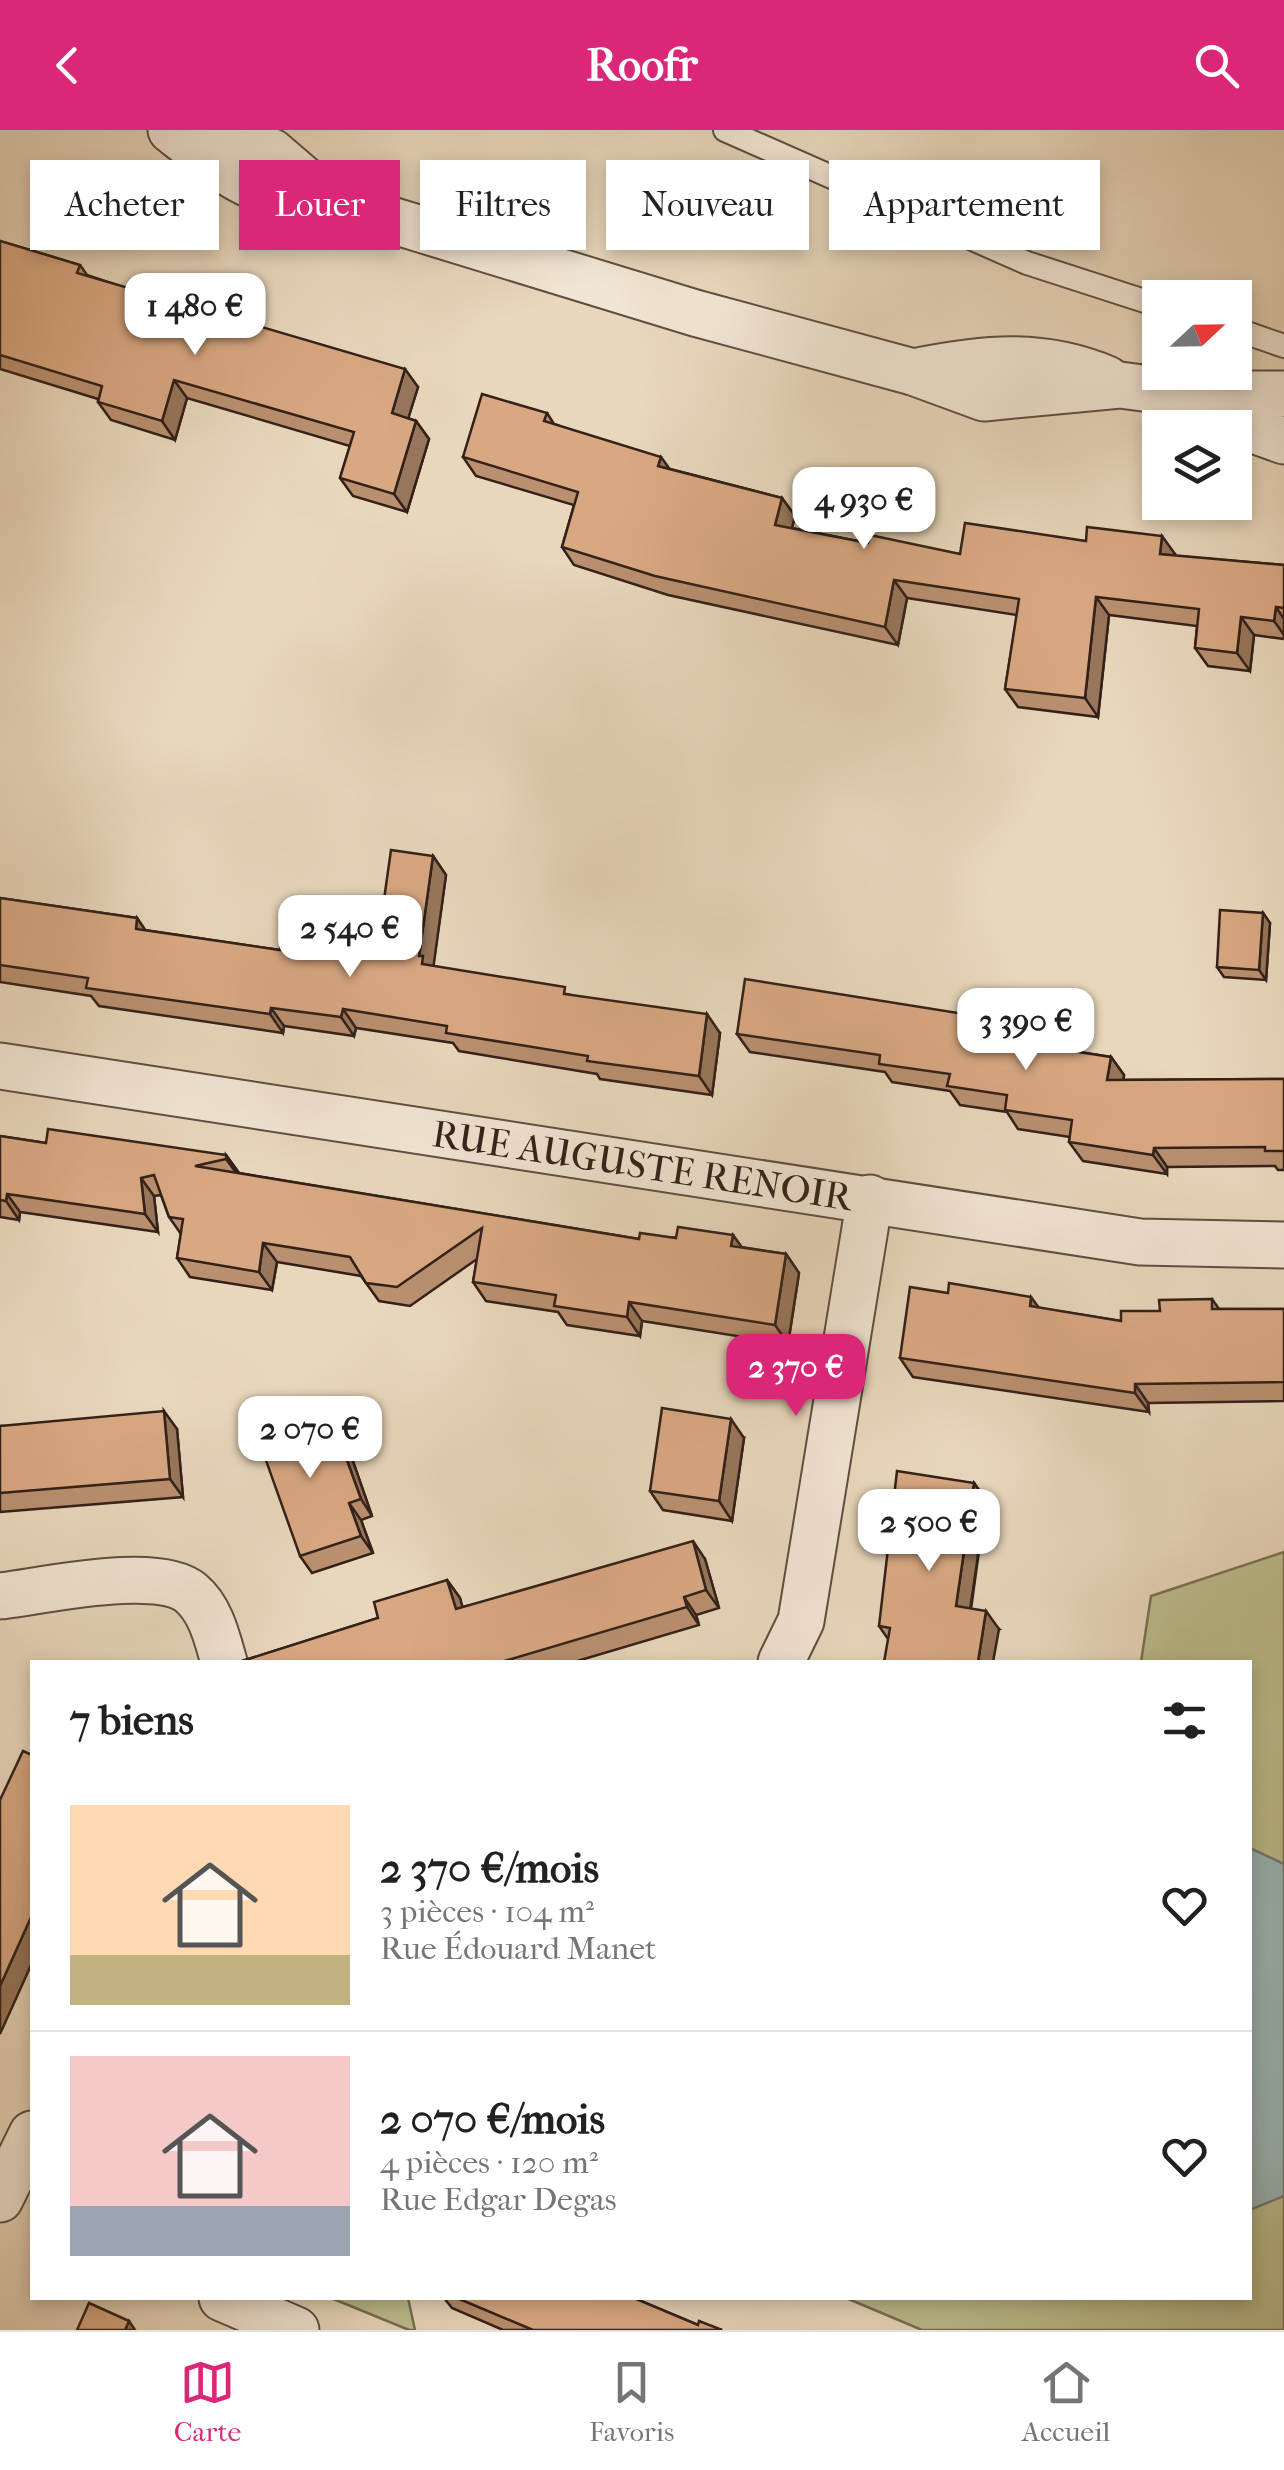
<!DOCTYPE html>
<html lang="fr">
<head>
<meta charset="utf-8">
<style>
	:root { --surface:#fff; --page:#f2f2f2; --text:#202124; --muted:#757577; --line:#e0e0e0; --accent:#db2777 }
	body { margin:0; font-family:"IM FELL French Canon",serif; background:var(--page); color:var(--text); height:100vh; display:flex; flex-direction:column; font-size:38px; white-space:nowrap }
	* { box-sizing:border-box; margin:0 }
	p { font-size:32px; color:var(--muted) }
	.icon { flex:none; width:55px; height:55px; fill:none; stroke:currentColor; stroke-width:2; stroke-linecap:round; stroke-linejoin:round }
	.map { position:relative; flex:1; overflow:hidden }
	.panel { position:absolute; left:30px; top:1530px; width:1222px; height:640px; display:flex; flex-direction:column; background:var(--surface); border-radius:0px; box-shadow:0 5px 15px #0003 }
	.panel>* { flex:none }
	.guide { position:absolute; left:30px; top:30px; width:1225px; height:90px; display:flex; gap:20px }
	.needle { width:65px; rotate:68deg }
	.tools { position:absolute; left:1142px; top:150px; display:grid; gap:20px }
	.tools a { display:grid; place-items:center; width:110px; height:110px; border-radius:0px; background:var(--surface); box-shadow:0 5px 15px #0003; font-size:50px }
	.price { position:absolute; translate:-50% -85px; padding:0 22px; border-radius:20px; background:#fff; color:#222; font-size:32px; line-height:65px; filter:drop-shadow(0 2px 5px #0008) }
	.price::after { content:''; position:absolute; left:50%; top:60px; width:30px; height:22px; margin-left:-15px; background:inherit; clip-path:polygon(0 0,100% 0,50% 100%) }
	.price.current { background:var(--accent); color:#fff }
	ul { padding:0; list-style:none }
	li { display:flex; align-items:center; gap:30px; height:250px; padding:0 40px }
	li+li { border-top:2px solid var(--line) }
	li span { display:grid; place-items:center; flex:none; width:280px; height:200px; border-radius:0px; color:#555 }
	li>.icon { margin-inline-start:auto }
	span .icon { width:120px; height:120px; fill:#fffc; stroke-width:1 }
	li b { font-size:42px }
	h2 { display:flex; justify-content:space-between; align-items:center; height:120px; padding:0 40px; font-size:42px }
	.chip { padding:0 35px; border-radius:0px; background:var(--surface); box-shadow:0 5px 15px #0003; font-size:35px; line-height:90px }
	.chip.current { background:var(--accent); color:#fff }
	header { display:flex; justify-content:space-between; align-items:center; height:130px; padding:0 40px; background:var(--accent); color:#fff; font-size:45px; font-weight:800 }
	.tab-bar { display:flex; justify-content:space-around; align-items:center; height:140px; border-top:2px solid var(--line); background:var(--surface); font-size:28px; color:var(--muted) }
	.tab-bar a { display:grid; justify-items:center; gap:5px }
	.tab-bar .current { color:var(--accent) }
	.map>svg:first-child { display:block }
	.green { fill:#bcbd8d; stroke:#786f53; stroke-width:2.5 }
	.water { fill:#9ab8b9; stroke:#717c79; stroke-width:2.5 }
	.lines { fill:none; stroke-linecap:round; stroke-linejoin:round }
	.service-casing { stroke:#604e42; stroke-width:26 }
	.minor-casing { stroke:#604e42; stroke-width:49 }
	.service { stroke:#f1e5d3; stroke-width:22 }
	.minor { stroke:#f1e5d3; stroke-width:45 }
	.wall { fill:#ba9070; stroke:#332119; stroke-width:2.5 }
	.shaded-wall { fill:#97765b; stroke:#332119; stroke-width:2.5 }
	.building { fill:#d8a882; stroke:#332119; stroke-width:2.5 }
	.labels { text-anchor:middle; dominant-baseline:central; stroke-width:8; stroke-linejoin:round; paint-order:stroke }
	.street-label { font-size:38px; fill:#332119; stroke:#f1e5d3 }
</style>
</head>
<body>
<header><svg class="icon" aria-label="back" viewBox="0 0 24 24"><path d="M15 5l-7 7 7 7"/></svg>Roofr<svg class="icon" aria-label="search" viewBox="0 0 24 24"><circle cx="10" cy="10" r="6"/><path d="M15 15l6 6"/></svg></header>
<div class="map">
<svg width="1284" height="2200" viewBox="0 0 1284 2200">
	<rect width="100%" height="100%" fill="#e9d7bc"/>
	<filter id="stains"><feTurbulence type="fractalNoise" baseFrequency=".002" numOctaves="4"/><feColorMatrix values="0 0 0 0 .2 0 0 0 0 .09 0 0 0 0 .02 0 0 0 .5 -.17"/></filter>
	<radialGradient id="worn" r=".72"><stop offset=".6" stop-color="#630" stop-opacity="0"/><stop offset="1" stop-color="#630" stop-opacity=".3"/></radialGradient>
	<!-- green -->
	<g class="green">
		<path d="M1284,1422V2200H922L846,2168H1250V1532H1141L1151,1466Z"/>
		<path d="M331,2168H408L415,2200H409Z"/>
	</g>
	<!-- water -->
	<path class="water" d="M1250,1718L1284,1734V2066L1250,2080Z"/>
	<g class="lines">
		<defs>
			<g id="service">
				<path d="M725,0L1027,133L1160,176"/>
				<path d="M1235,199L1284,216"/>
			</g>
			<g id="minor">
				<path d="M171,0C222,40 260,73 329,71L695,183L913,242L984,268L1120,255L1188,264H1284"/>
				<path d="M229,0L272,22L329,71"/>
				<path d="M913,242C982,228 1041,221 1107,249"/>
				<path d="M1188,264L1231,292L1284,311"/>
				<path id="s1" d="M0,936L1140,1112L1284,1115"/>
				<path d="M0,1466C43,1461 159,1435 191,1463C211,1480 217,1508 224,1532"/>
				<path d="M781,1532L801,1491L870,1068"/>
				<path d="M0,2069L32,2004"/>
				<path d="M222,2168L296,2200"/>
			</g>
		</defs>
		<!-- service casing -->
		<use href="#service" class="service-casing"/>
		<!-- minor casing -->
		<use href="#minor" class="minor-casing"/>
		<!-- service -->
		<use href="#service" class="service"/>
		<!-- minor -->
		<use href="#minor" class="minor"/>
	</g>
	<!-- wall -->
	<g class="wall">
		<path d="M0,111L80,135L87,145L418,257L408,288L416,291L429,309L407,382L353,366L340,348L350,316L187,268L175,310L111,290L98,272V269L0,239Z"/>
		<path d="M547,283L554,294L670,339L782,368L795,386L792,398L868,413L960,424H1175V426L1284,435V509L1254,505L1250,541L1208,536L1195,518L1197,496L1109,485L1098,587L1018,577L1005,559L1017,485L907,468L898,515L668,465L574,435L562,417L574,375L476,346L463,327Z"/>
		<path d="M433,726L446,745L433,836L571,865L720,903L712,965L600,949L597,944L459,921L453,913L356,898L354,906L284,896L283,903L99,876L91,866L0,852V768L137,788L145,800L280,820L377,819Z"/>
		<path d="M1263,783L1270,793L1266,850L1224,847L1217,837Z"/>
		<path d="M983,887L996,906V909L1111,927L1124,945L1123,950L1284,949V1040H1278L1275,1036L1167,1037V1044L1083,1031L1069,1012L1070,1007L1018,999L1007,982L960,975L950,961L892,952L885,942L750,922L737,904Z"/>
		<path d="M0,1006L46,1013L226,1025L239,1043L639,1109L733,1105L741,1117L786,1124L799,1143L788,1214L642,1191L640,1206L567,1195L558,1182L486,1171L473,1152L477,1129L410,1176L379,1171L361,1146L277,1132L272,1160L190,1147L177,1128L181,1104L169,1087L161,1065L154,1066L158,1102L20,1082L19,1090L0,1087Z"/>
		<path d="M1212,1169L1219,1179H1284V1271L1148,1273L1149,1282L913,1247L900,1228L1039,1178L1121,1191Z"/>
		<path d="M293,1276L305,1293L309,1306L347,1314L372,1386L361,1390L373,1423L312,1443L300,1426Z"/>
		<path d="M0,1296L177,1299L183,1367L0,1382Z"/>
		<path d="M744,1308L732,1391L663,1380L650,1361Z"/>
		<path d="M974,1353L986,1370L971,1479L999,1499L888,1509L879,1496Z"/>
		<path d="M705,1429L719,1478L696,1485L699,1495L574,1532H239L378,1488L447,1450L460,1468L462,1477Z"/>
		<path d="M444,2168H634L698,2195L722,2200H503L452,2178Z"/>
	</g>
	<!-- shaded-wall -->
	<g class="shaded-wall">
		<path d="M405,239L418,257L404,302L392,283Z"/>
		<path d="M174,250L187,268L175,310L162,291Z"/>
		<path d="M416,291L429,309L407,382L394,364Z"/>
		<path d="M661,327L674,345L658,336Z"/>
		<path d="M782,368L795,386L788,413L775,395Z"/>
		<path d="M1162,406L1175,424L1173,443L1160,424Z"/>
		<path d="M894,450L907,468L898,515L885,497Z"/>
		<path d="M1096,467L1109,485L1098,587L1085,568Z"/>
		<path d="M1276,477L1284,489V505L1274,491Z"/>
		<path d="M1241,487L1254,505L1250,541L1237,523Z"/>
		<path d="M433,726L446,745L433,840L422,834L419,826Z"/>
		<path d="M1263,783L1270,793L1266,850L1259,840Z"/>
		<path d="M137,788L150,807L136,799Z"/>
		<path d="M271,878L284,896L283,903L270,884Z"/>
		<path d="M343,879L356,898L354,906L341,887Z"/>
		<path d="M707,884L720,903L712,965L699,946Z"/>
		<path d="M983,887L996,906L993,926L980,907Z"/>
		<path d="M1111,927L1124,945L1120,969L1107,950Z"/>
		<path d="M1154,1018L1167,1037V1044L1153,1025Z"/>
		<path d="M226,1025L239,1043L240,1048L226,1029Z"/>
		<path d="M141,1048L154,1066L158,1102L145,1084Z"/>
		<path d="M7,1064L20,1082L19,1090L6,1071Z"/>
		<path d="M733,1105L746,1123L731,1116Z"/>
		<path d="M263,1113L277,1132L272,1160L259,1142Z"/>
		<path d="M786,1124L799,1143L788,1214L775,1195Z"/>
		<path d="M1031,1167L1045,1186L1030,1176Z"/>
		<path d="M629,1172L642,1191L640,1206L627,1187Z"/>
		<path d="M1135,1254L1148,1273L1149,1282L1135,1263Z"/>
		<path d="M293,1276L305,1293L316,1326L304,1308Z"/>
		<path d="M164,1281L177,1299L183,1367L170,1349Z"/>
		<path d="M731,1289L744,1308L732,1391L719,1371Z"/>
		<path d="M335,1297L347,1314L372,1386L361,1369Z"/>
		<path d="M974,1353L986,1370L968,1494L956,1476Z"/>
		<path d="M349,1373L361,1390L373,1423L361,1406Z"/>
		<path d="M693,1411L705,1429L719,1478L706,1460Z"/>
		<path d="M447,1450L460,1468L468,1497L456,1479Z"/>
		<path d="M684,1467L696,1485L699,1495L687,1477Z"/>
		<path d="M986,1481L999,1499L993,1532H978Z"/>
		<path d="M32,1785V1833L0,1904V1856Z"/>
		<path d="M129,2191L135,2200H125Z"/>
	</g>
	<!-- building -->
	<g class="building">
		<path d="M0,111L80,135L77,143L405,239L392,283L416,291L394,364L340,348L354,302L174,250L162,291L98,272L102,256L0,225Z"/>
		<path d="M482,264L547,283L544,291L661,327L658,336L782,368L775,395L868,413L870,405L960,424L965,393L1086,411L1087,397L1162,406L1160,424L1284,435V478L1276,477L1274,491L1241,487L1237,523L1195,518L1199,479L1096,467L1085,568L1005,559L1019,469L894,450L885,497L655,446L562,417L578,362L463,327Z"/>
		<path d="M391,720L433,726L419,826H423L422,834L565,857L564,864L707,884L699,946L587,931L588,926L446,903L447,896L343,879L341,887L271,878L270,884L86,858L88,848L0,835V768L137,788L136,799L280,820L281,813L325,819L326,811L377,819Z"/>
		<path d="M1220,780L1263,783L1259,840L1217,837Z"/>
		<path d="M745,849L983,887L980,907L1111,927L1107,950L1284,949V1021H1265V1017L1154,1018L1153,1025L1069,1012L1072,990L1005,980L1007,965L947,956L950,944L879,934L880,925L737,904Z"/>
		<path d="M48,999L226,1025V1029L195,1036L639,1109L640,1103L676,1108L678,1097L733,1105L731,1116L786,1124L775,1195L629,1172L627,1187L554,1176L556,1165L473,1152L482,1098L397,1157L366,1153L350,1127L263,1113L259,1142L177,1128L183,1089L169,1087L154,1045L141,1048L145,1084L7,1064L6,1071L0,1070V1006L46,1013Z"/>
		<path d="M949,1153L1031,1167L1030,1176L1121,1191V1181H1160L1159,1170L1212,1169V1179H1284V1252L1135,1254V1263L900,1228L910,1157L948,1163Z"/>
		<path d="M293,1276L304,1308L335,1297L361,1369L349,1373L361,1406L300,1426L252,1291Z"/>
		<path d="M662,1278L731,1289L719,1371L650,1361Z"/>
		<path d="M164,1281L170,1349L0,1363V1296Z"/>
		<path d="M897,1341L974,1353L956,1476L986,1481L978,1532H884L890,1498L879,1496Z"/>
		<path d="M693,1411L706,1460L684,1467L687,1477L501,1532H239L378,1488L374,1472L447,1450L456,1479Z"/>
		<path d="M23,1621L32,1625V1785L0,1856V1670Z"/>
		<path d="M457,2168H634L698,2195L699,2191L722,2200H533Z"/>
		<path d="M89,2173L129,2191L125,2200H77Z"/>
	</g>
	<g class="labels">
		<!-- street labels -->
		<g class="street-label">
			<text stroke="none"><textPath href="#s1" startOffset="650">RUE AUGUSTE RENOIR</textPath></text>
		</g>
	</g>
	<rect width="100%" height="100%" filter="url(#stains)"/>
	<rect width="100%" height="100%" fill="url(#worn)"/>
</svg>
<div class="tools">
<a><svg class="needle" viewBox="-14 -14 28 28"><path d="M0-13l5 13h-10z" fill="#e53935"/><path d="M0 13l5-13h-10z" fill="#757577"/></svg></a>
<a><svg class="icon" aria-label="layers" viewBox="0 0 24 24"><path d="M12 4l9 5-9 5-9-5zM3 14l9 5 9-5"/></svg></a>
</div>
<b class="price" style="left:195px;top:228px">1 480 €</b>
<b class="price" style="left:864px;top:422px">4 930 €</b>
<b class="price" style="left:350px;top:850px">2 540 €</b>
<b class="price" style="left:1026px;top:943px">3 390 €</b>
<b class="price current" style="left:796px;top:1289px">2 370 €</b>
<b class="price" style="left:310px;top:1351px">2 070 €</b>
<b class="price" style="left:929px;top:1444px">2 500 €</b>
<div class="guide">
<a class="chip">Acheter</a>
<a class="chip current">Louer</a>
<a class="chip">Filtres</a>
<a class="chip">Nouveau</a>
<a class="chip">Appartement</a>
</div>
<section class="panel">
<h2>7 biens<svg class="icon" aria-label="filters" viewBox="0 0 24 24"><path d="M4 7h16M4 17h16"/><circle cx="9" cy="7" r="2"/><circle cx="15" cy="17" r="2"/></svg></h2>
<ul>
<li><span style="background:linear-gradient(#ffd9b3 75%,#c2b280 0)"><svg class="icon" aria-label="home" viewBox="0 0 24 24"><path d="M3 11l9-7 9 7M6 9v11h12V9"/></svg></span><div><b>2 370 €/mois</b><p>3 pièces · 104 m²</p><p>Rue Édouard Manet</p></div><svg class="icon" aria-label="heart" viewBox="0 0 24 24"><path d="M12 20l-8-8c-3-5 5-10 8-4 3-6 11-1 8 4z"/></svg></li>
<li><span style="background:linear-gradient(#f6c9c9 75%,#9aa5b1 0)"><svg class="icon" aria-label="home" viewBox="0 0 24 24"><path d="M3 11l9-7 9 7M6 9v11h12V9"/></svg></span><div><b>2 070 €/mois</b><p>4 pièces · 120 m²</p><p>Rue Edgar Degas</p></div><svg class="icon" aria-label="heart" viewBox="0 0 24 24"><path d="M12 20l-8-8c-3-5 5-10 8-4 3-6 11-1 8 4z"/></svg></li>
</ul>
</section>
</div>
<nav class="tab-bar">
<a class="current"><svg class="icon" aria-label="map" viewBox="0 0 24 24"><path d="M3 6l6-2 6 2 6-2v14l-6 2-6-2-6 2zM9 4v14M15 6v14"/></svg>Carte</a>
<a><svg class="icon" aria-label="saved" viewBox="0 0 24 24"><path d="M7 4h10v16l-5-4-5 4z"/></svg>Favoris</a>
<a><svg class="icon" aria-label="home" viewBox="0 0 24 24"><path d="M3 11l9-7 9 7M6 9v11h12V9"/></svg>Accueil</a>
</nav>
</body>
</html>
